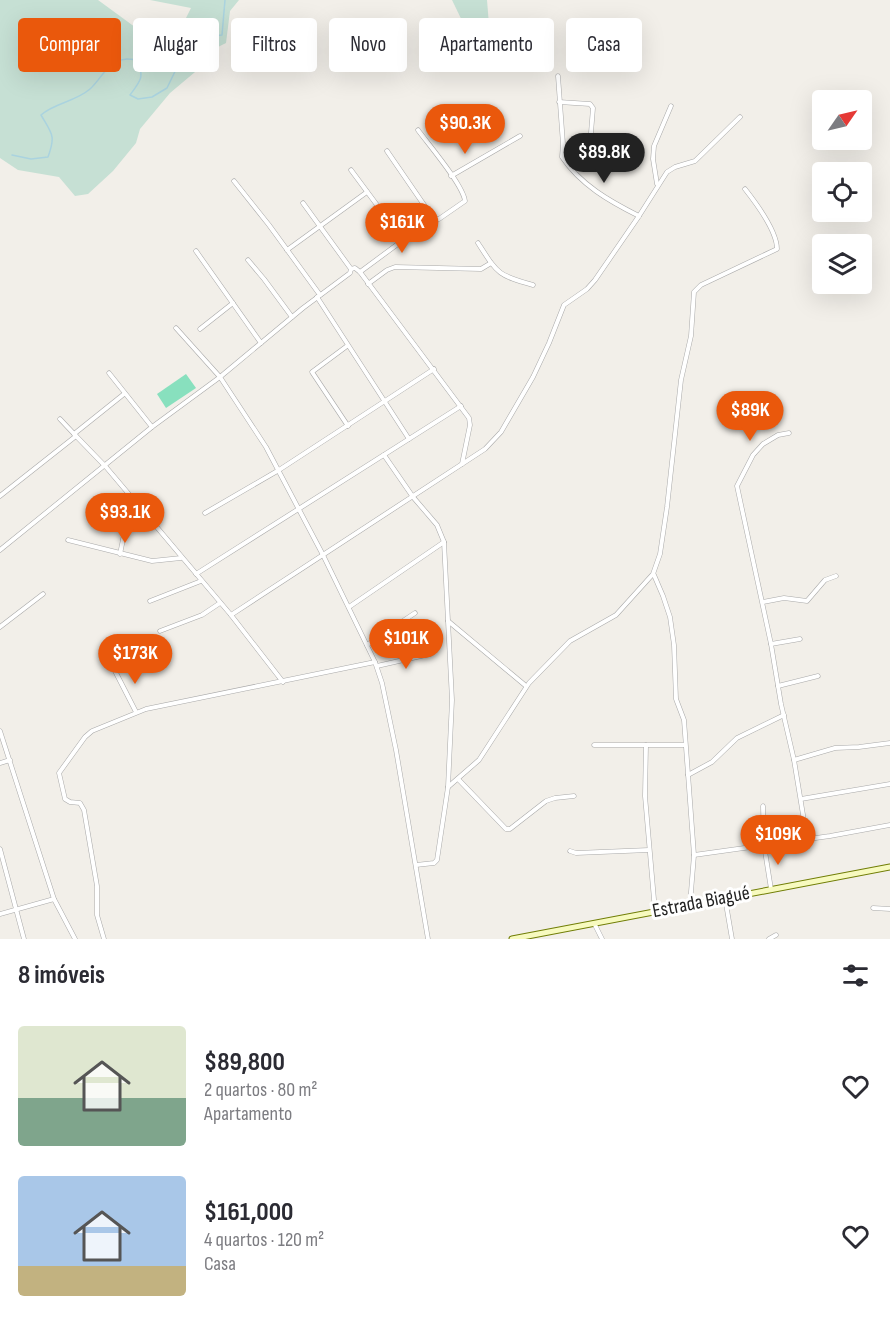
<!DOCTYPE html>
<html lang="pt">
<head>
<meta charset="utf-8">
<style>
	:root { --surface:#fff; --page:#f2f2f3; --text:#2b2b33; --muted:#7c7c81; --accent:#ea580c }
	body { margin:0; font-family:"Sofia Sans Condensed",sans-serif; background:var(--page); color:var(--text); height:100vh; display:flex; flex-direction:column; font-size:22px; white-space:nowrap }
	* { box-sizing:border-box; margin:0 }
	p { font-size:20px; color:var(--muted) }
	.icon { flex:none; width:33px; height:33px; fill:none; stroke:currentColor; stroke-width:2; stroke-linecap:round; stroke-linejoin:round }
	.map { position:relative; height:939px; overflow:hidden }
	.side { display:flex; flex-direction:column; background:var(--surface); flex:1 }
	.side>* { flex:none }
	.guide { position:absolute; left:18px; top:18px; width:855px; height:54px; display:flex; gap:12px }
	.needle { width:39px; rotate:56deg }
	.tools { position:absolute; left:812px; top:90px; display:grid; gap:12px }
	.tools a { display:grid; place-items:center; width:60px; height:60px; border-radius:6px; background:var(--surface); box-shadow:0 6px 24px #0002; font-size:30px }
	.price { position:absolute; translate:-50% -51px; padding:0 14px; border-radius:21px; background:var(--accent); color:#fff; font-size:20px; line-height:39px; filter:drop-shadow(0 2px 3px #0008) }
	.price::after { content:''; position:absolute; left:50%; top:36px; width:18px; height:14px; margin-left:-9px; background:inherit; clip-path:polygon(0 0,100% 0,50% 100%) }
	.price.selected { background:#222; color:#fff }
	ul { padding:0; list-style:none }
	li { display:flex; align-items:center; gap:18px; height:150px; padding:0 18px }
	li span { display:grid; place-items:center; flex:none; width:168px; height:120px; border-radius:6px; color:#555 }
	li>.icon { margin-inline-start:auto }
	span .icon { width:72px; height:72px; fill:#fffc; stroke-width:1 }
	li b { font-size:26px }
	h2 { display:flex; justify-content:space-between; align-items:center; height:72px; padding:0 18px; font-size:26px }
	.pill { padding:0 21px; border-radius:6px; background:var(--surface); box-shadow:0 6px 24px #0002; font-size:21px; line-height:54px }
	.pill.selected { background:var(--accent); color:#fff }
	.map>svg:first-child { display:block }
	.wetland { fill:#c6e0d4 }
	.pitch { fill:#88e0be }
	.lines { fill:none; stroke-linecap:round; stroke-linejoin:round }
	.stream { stroke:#aad3df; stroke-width:1.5 }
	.street-casing { stroke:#a9a9a9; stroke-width:5 }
	.secondary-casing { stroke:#707d05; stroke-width:7 }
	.street { stroke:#fff; stroke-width:4 }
	.secondary { stroke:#f7fabf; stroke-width:5 }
	.labels { text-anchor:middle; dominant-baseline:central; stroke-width:6; stroke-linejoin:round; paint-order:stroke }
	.street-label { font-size:20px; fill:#222; stroke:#fff }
</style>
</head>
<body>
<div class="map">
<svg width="890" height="939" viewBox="0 0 890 939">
	<rect width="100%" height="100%" fill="#f2efe9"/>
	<!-- wetland -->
	<g class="wetland">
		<path d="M0,0H98L169,52L191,8L150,0H239L230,11L226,43L214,49L210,68L201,67L170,93L140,129L136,143L113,171L88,194L75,196L59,177L18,170L0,158Z"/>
		<path d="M452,0H487L489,25L468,33Z"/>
	</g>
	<!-- pitch -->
	<path class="pitch" d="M186,374L196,388L166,408L157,394Z"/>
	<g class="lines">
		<!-- stream -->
		<path class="stream" d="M12,155L31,159L48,157C56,135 52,134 41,115C54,103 75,102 90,89C99,81 105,68 115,62C123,58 129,59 138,60C144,78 141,80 130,95L138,99L152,97L167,88L182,57L198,38L222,35L225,0"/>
		<defs>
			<g id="street">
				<path d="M558,76L563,144L562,157C581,185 609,201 639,216"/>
				<path d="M559,102L590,104L593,108L590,145L571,168"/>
				<path d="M387,151L433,218"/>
				<path d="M351,170L403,240"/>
				<path d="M451,176L520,136"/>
				<path d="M234,181L269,225L320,295"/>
				<path d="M657,184L653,159L654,146L671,106"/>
				<path d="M478,243C498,274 497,275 533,285"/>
				<path d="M287,250L367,192"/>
				<path d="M196,251L261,343"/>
				<path d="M248,260L264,279L292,317"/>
				<path d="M351,269L355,268L360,272L469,418L470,425L462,464"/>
				<path d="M360,272L433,218L439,219L465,201C463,185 429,145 418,130"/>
				<path d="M368,284L387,270L395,267L481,269L491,263"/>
				<path d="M317,297L409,439"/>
				<path d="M176,328L220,377L266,447L323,555L375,662L382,683L396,750L428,939"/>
				<path d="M200,329L233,303"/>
				<path d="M347,346L312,372L348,426"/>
				<path d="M109,373L152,427"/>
				<path d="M789,433L778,435L763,444L753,455L737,486L771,644L781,704L794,760L807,839"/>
				<path d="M74,434L124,394"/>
				<path d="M76,436L106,467L231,615L283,682"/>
				<path d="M384,455L413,497L437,525L444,542L452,700L448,787L437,860L434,863L416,865"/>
				<path d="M0,496L76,436L60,419"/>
				<path d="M205,513L279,470L434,369"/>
				<path d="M68,540L152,561L181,558"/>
				<path d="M0,550L152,427L220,377L303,308L350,273L351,269L303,203"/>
				<path d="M120,554L126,525L142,510"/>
				<path d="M196,574L461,406"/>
				<path d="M654,575L663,596L670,617L674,645L676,699L684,720L694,855L690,904"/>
				<path d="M150,601L201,581"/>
				<path d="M763,602L784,598L807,601L825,580L836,576"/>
				<path d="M349,607L444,542"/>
				<path d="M231,615L485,449L501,432L533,377L549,343L564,305L587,289L595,280L639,216L667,172L675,167L695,161L740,117"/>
				<path d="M448,621L526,686"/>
				<path d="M0,627L43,594"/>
				<path d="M160,631L202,615L220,603"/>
				<path d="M771,644L800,639"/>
				<path d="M367,645L415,613"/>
				<path d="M377,666L430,654"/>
				<path d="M114,669L136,712"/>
				<path d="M778,686L818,676"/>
				<path d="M0,731L54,899L75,939"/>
				<path d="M594,745H685"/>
				<path d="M646,745L645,796L655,911"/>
				<path d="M794,760L835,748L859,747L890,743"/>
				<path d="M0,763L10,760"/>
				<path d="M688,775L712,762L737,738L784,715"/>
				<path d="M458,779L506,829H510L546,801L555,798L574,796"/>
				<path d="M448,787L479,760L529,683L570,641L616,615L653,574L660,554L667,507L681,380L691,336L694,292L701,285L777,249C777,231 756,203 745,189"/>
				<path d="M801,799L890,784"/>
				<path d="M763,806L764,845L771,889"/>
				<path d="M0,849L24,939"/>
				<path d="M570,851L576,853L649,850"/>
				<path d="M694,855L830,836L890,825"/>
				<path d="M725,898L732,939"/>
				<path d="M873,908L890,909"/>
				<path d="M0,914L54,899"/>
				<path d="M595,925L602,939"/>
				<path d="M104,939L97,915V886L84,810L80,803L70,802L65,799L59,773L85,737L92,731L146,709L375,662"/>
				<path d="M769,939L776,935"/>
			</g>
			<path id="secondary" d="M512,939L890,867"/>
		</defs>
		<!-- street casing -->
		<use href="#street" class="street-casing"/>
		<!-- secondary casing -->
		<use href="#secondary" class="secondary-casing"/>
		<!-- street -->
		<use href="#street" class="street"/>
		<!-- secondary -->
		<use href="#secondary" class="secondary"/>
	</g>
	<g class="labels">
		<!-- street labels -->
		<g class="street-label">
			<text transform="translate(701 902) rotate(-11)">Estrada Biagué</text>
		</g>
	</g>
</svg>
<div class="tools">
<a><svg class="needle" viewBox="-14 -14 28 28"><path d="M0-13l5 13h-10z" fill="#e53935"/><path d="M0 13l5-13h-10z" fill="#7c7c81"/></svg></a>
<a><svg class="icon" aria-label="locate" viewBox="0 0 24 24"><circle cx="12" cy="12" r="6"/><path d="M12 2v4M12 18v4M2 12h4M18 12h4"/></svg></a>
<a><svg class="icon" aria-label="layers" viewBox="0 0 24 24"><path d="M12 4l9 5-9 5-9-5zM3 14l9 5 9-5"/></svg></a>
</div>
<b class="price" style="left:465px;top:155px">$90.3K</b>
<b class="price selected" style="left:604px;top:184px">$89.8K</b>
<b class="price" style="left:402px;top:254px">$161K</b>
<b class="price" style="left:750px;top:442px">$89K</b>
<b class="price" style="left:125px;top:544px">$93.1K</b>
<b class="price" style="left:406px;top:670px">$101K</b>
<b class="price" style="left:135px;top:685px">$173K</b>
<b class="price" style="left:778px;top:866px">$109K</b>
<div class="guide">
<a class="pill selected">Comprar</a>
<a class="pill">Alugar</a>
<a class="pill">Filtros</a>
<a class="pill">Novo</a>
<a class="pill">Apartamento</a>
<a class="pill">Casa</a>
</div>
</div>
<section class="side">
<h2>8 imóveis<svg class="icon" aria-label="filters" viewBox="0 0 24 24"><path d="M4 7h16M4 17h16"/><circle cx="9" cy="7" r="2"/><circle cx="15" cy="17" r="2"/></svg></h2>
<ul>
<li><span style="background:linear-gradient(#dfe7d0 60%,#7fa58c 0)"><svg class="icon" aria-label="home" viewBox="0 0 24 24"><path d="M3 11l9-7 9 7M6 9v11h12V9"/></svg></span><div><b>$89,800</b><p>2 quartos · 80 m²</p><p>Apartamento</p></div><svg class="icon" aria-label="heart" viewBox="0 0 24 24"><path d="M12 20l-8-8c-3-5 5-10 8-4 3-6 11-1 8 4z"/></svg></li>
<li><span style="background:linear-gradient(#a9c7e8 75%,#c2b280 0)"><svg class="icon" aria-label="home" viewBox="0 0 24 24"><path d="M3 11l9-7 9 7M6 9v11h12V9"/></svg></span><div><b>$161,000</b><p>4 quartos · 120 m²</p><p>Casa</p></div><svg class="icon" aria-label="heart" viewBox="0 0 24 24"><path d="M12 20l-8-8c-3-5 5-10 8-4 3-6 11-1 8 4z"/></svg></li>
</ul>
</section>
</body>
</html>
